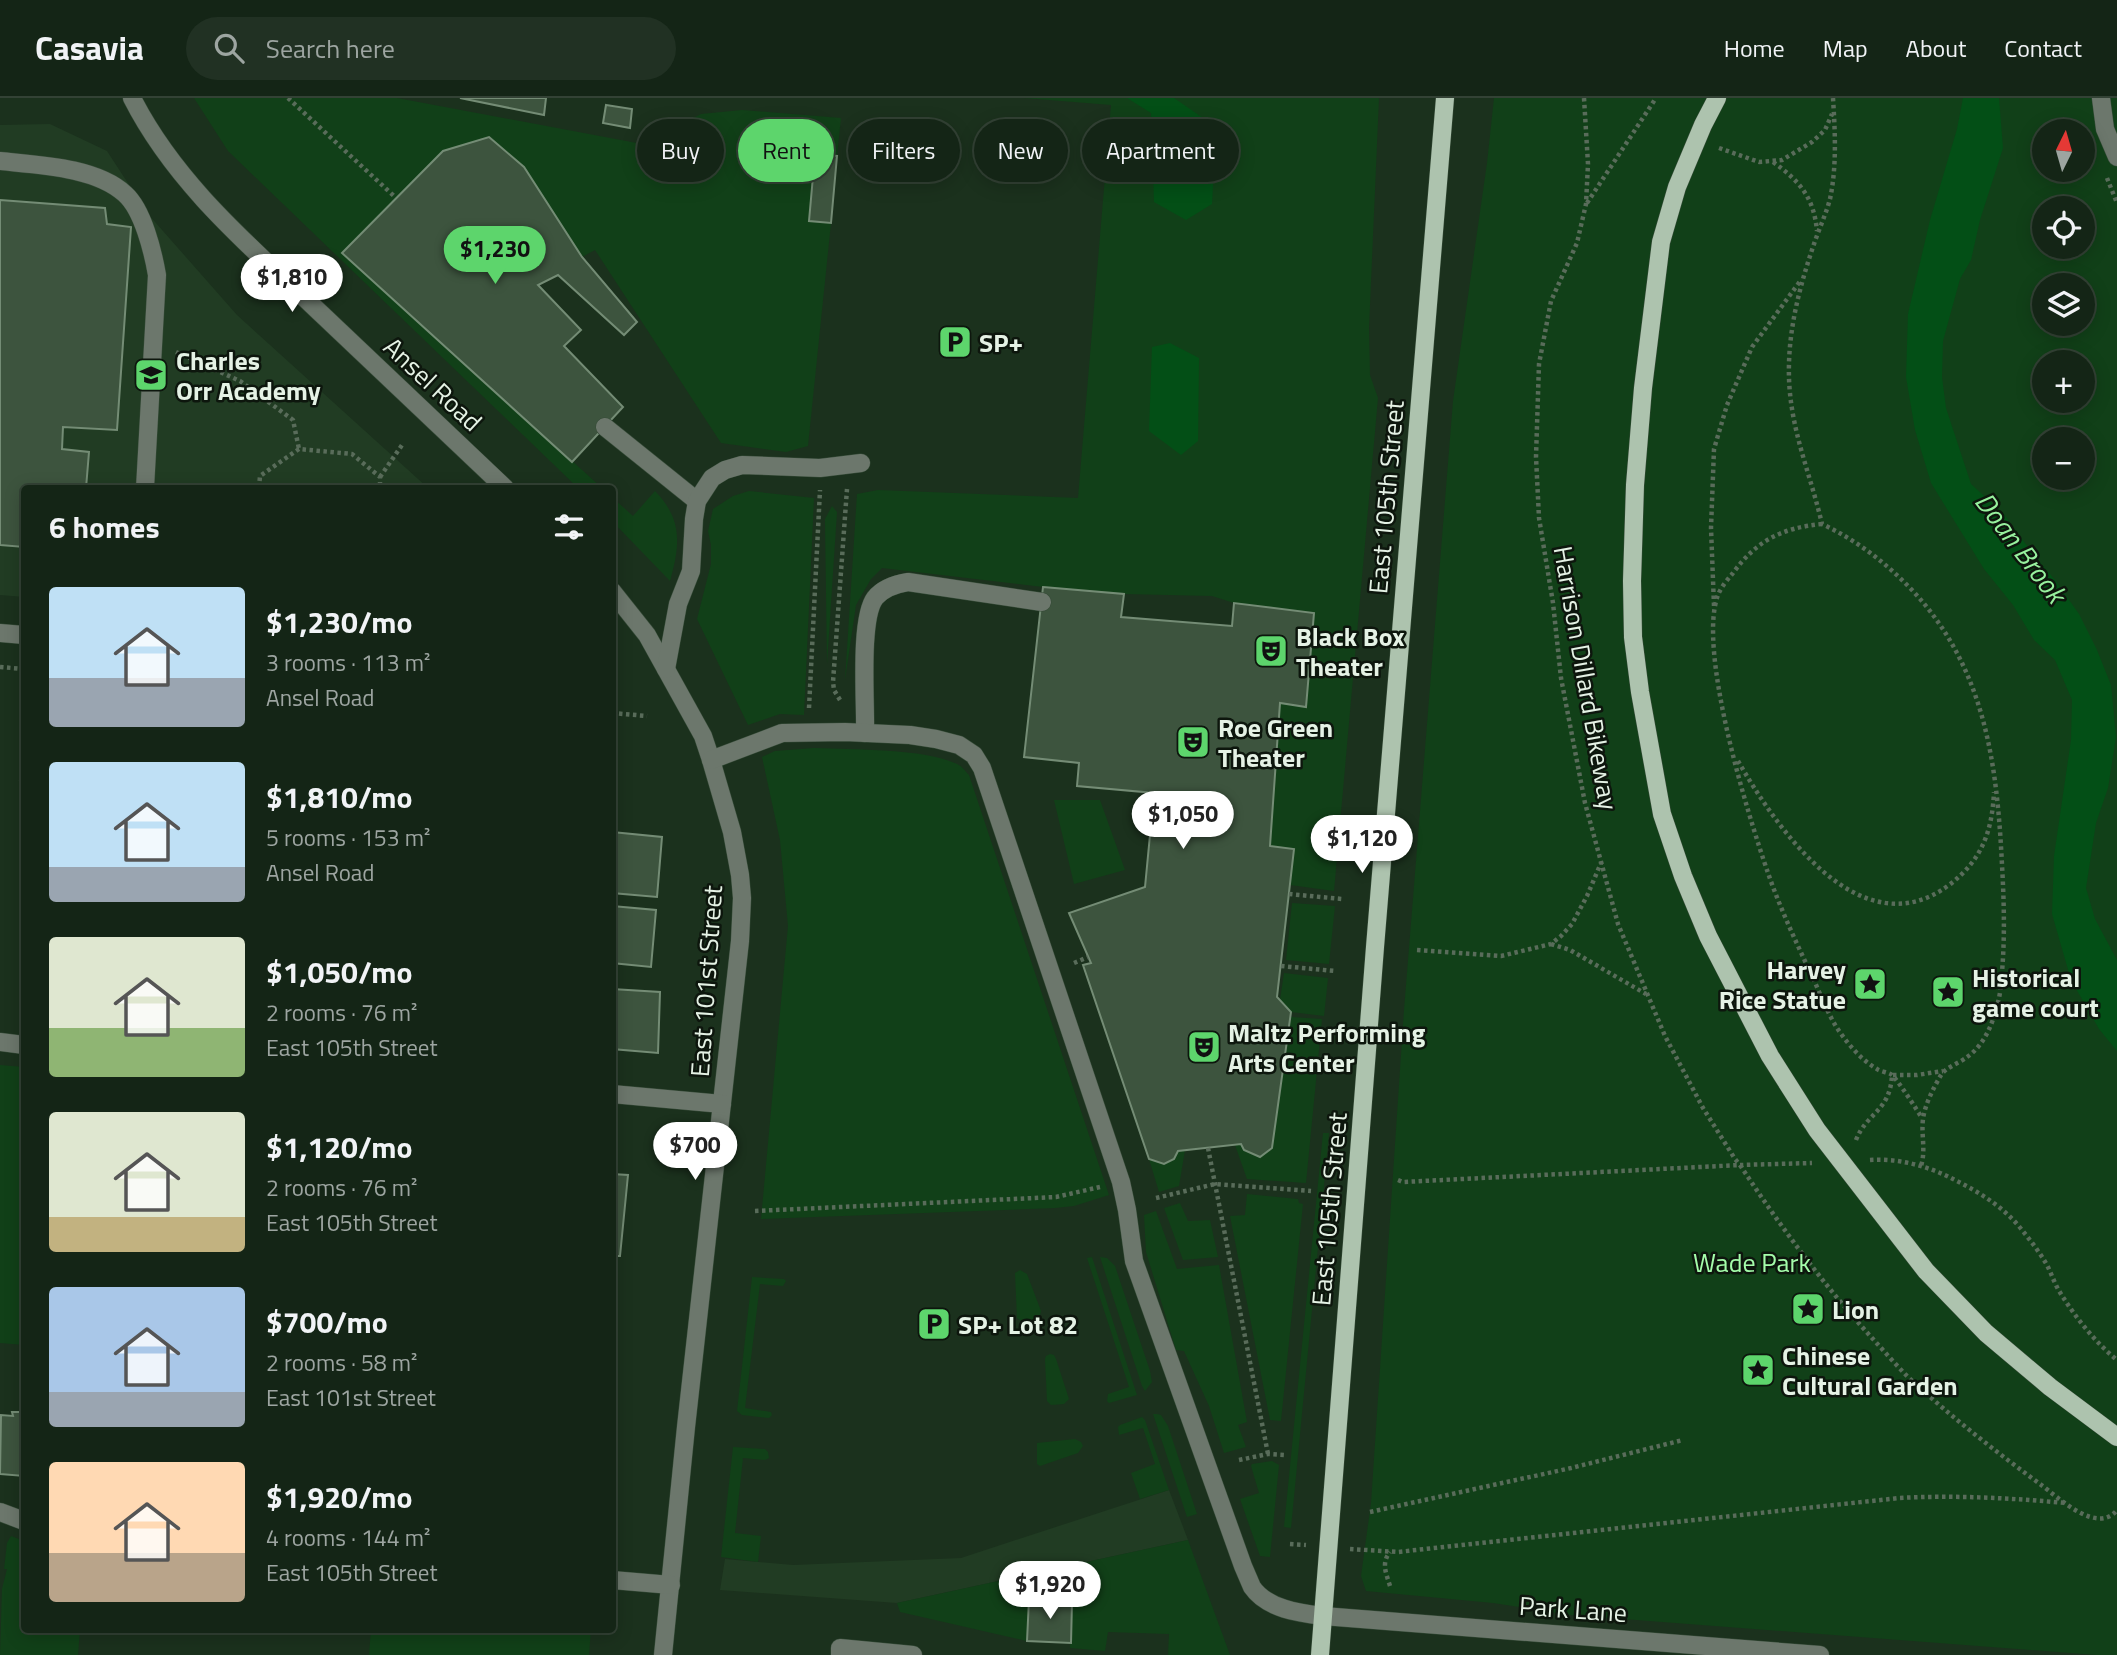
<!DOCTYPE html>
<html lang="en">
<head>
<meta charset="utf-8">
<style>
	:root { --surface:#142516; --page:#213123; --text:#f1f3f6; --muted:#9da5a1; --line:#334235; --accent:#5dd56c }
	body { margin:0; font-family:"Titillium Web",sans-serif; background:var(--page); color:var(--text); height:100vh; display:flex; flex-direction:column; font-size:26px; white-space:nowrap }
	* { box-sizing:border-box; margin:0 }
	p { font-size:23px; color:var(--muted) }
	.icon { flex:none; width:38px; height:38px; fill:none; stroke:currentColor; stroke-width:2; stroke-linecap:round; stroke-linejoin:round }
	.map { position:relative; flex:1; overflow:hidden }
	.details { position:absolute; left:21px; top:387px; width:595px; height:1148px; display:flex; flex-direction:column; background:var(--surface); border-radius:7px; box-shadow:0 4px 18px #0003,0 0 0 2px var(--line) }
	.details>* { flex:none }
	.hud { position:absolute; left:637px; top:21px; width:665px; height:63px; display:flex; gap:14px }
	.needle { width:46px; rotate:5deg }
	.fabs { position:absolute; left:2032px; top:21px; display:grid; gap:14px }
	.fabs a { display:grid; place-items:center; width:63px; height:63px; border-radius:50%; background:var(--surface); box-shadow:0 4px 18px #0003,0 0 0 2px var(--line); font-size:35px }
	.price { position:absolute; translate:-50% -60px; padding:0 16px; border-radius:24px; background:#fff; color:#222; font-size:23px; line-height:46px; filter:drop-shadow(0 2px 4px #0008) }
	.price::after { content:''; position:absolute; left:50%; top:42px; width:21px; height:16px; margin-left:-10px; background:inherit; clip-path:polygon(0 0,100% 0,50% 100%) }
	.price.current { background:var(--accent); color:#111 }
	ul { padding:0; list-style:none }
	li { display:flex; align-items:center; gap:21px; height:175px; padding:0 28px }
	li span { display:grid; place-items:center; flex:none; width:196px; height:140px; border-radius:7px; color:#555 }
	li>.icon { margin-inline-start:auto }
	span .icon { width:84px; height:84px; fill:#fffc; stroke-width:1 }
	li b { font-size:30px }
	h2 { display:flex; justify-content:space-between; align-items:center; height:84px; padding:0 28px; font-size:30px }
	.tag { padding:0 24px; border-radius:32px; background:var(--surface); box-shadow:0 4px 18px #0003,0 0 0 2px var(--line); font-size:24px; line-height:63px }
	.tag.current { background:var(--accent); color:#111 }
	header { display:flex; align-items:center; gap:42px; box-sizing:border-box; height:98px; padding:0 35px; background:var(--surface); border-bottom:2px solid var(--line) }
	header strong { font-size:33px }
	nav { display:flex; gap:38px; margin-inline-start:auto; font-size:24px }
	.search { width:490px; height:63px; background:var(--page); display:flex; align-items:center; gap:18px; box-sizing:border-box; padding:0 24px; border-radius:38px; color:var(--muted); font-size:26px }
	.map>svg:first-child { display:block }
	.built { fill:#213c23 }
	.green { fill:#114018; fill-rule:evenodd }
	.water { fill:#034f16 }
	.building { fill:#3d543e; stroke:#748c75; stroke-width:2 }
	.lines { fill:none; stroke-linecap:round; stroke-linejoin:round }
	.minor-casing { stroke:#374c39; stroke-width:19 }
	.major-casing { stroke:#374c39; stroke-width:19 }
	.path { stroke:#596c5a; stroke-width:4.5; stroke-dasharray:3.5 3.5; stroke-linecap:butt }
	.minor { stroke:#6c776c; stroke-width:18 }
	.major { stroke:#adc3ae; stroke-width:18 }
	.labels { text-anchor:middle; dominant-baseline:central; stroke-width:5; stroke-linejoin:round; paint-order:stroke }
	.poi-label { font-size:26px; font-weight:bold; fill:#e5f2e5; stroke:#0d160d; text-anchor:start }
	.street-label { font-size:26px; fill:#e5f2e5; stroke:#0d160d }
	.park-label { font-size:26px; fill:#a4fdaa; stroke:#0d160d }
	.water-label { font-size:28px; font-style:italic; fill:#97f19e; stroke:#0d160d }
</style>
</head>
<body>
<header>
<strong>Casavia</strong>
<div class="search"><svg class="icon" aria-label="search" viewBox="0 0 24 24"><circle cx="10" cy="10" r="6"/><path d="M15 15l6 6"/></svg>Search here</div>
<nav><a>Home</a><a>Map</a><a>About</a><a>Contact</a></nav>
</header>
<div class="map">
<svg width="2117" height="1557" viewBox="0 0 2117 1557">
	<rect width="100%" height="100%" fill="#1b311d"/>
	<!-- built -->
	<g class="built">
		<path d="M50,26L107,53L148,116L237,217L428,390H24V499L0,497V27Z"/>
		<path d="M1169,1392L1188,1442L897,1505L720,1492L725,1461L793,1467L961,1460Z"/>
	</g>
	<!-- green -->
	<g class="green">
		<path d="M194,0H397L642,46L701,16L742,12L841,20L837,58L815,57L809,122L831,125L808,348L786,354L721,345L595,152L582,159L524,69L489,39L443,53L342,155L602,390H578L228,53Z"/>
		<path d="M1024,0H1379L1369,230L1370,277L1378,300L1334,793L1290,787L1294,752L1270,748L1280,605L1306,608L1314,515L1234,505L1212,498L1124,496L1043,489L882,470L871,481L856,507L845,582L857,396L878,392L1078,400L1111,7Z"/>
		<path d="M1494,0H2117V1557H2096L1571,1517L1493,1505L1366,1493L1361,1478L1371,1405L1404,912L1453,303L1487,65ZM2044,33H2082V72H2044ZM2044,110H2082V149H2044ZM2044,187H2082V226H2044ZM2044,264H2082V303H2044ZM2044,341H2082V380H2044Z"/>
		<path d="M655,393C683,422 680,447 670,483L613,424V400L633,418Z"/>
		<path d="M749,393L814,400L804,617L780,616L748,627L697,521L711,466V447L708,433L713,411L733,398Z"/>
		<path d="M832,408L837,414L827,566L825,421Z"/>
		<path d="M814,650C853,652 923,650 957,666C962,668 965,673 969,677L1109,1097L1074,1108L1055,1110L761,1121L788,828L780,742L762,659L775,653Z"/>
		<path d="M1054,702H1100L1125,772L1074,786Z"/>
		<path d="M1292,805L1335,808L1329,866L1286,862Z"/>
		<path d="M1284,875L1328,880L1324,918L1291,914L1280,902Z"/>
		<path d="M1291,919L1322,921L1306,1085L1247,1081L1235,1047L1241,1046L1244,1052L1259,1059L1272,1050Z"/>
		<path d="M0,967L24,969V1247L0,1245Z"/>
		<path d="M1323,1035H1329L1291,1430L1284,1429Z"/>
		<path d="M1185,1052L1179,1088L1159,1094L1149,1061Z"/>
		<path d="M1247,1096L1298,1101L1299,1105L1303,1106L1281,1323L1270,1322L1230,1118L1245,1117Z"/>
		<path d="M1180,1105L1188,1123L1210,1122L1218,1159L1183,1162L1164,1110Z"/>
		<path d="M1156,1113L1177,1171L1219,1167L1247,1324L1238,1327L1246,1349L1224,1355L1209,1308L1184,1253L1176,1252L1146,1154L1144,1117Z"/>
		<path d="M1092,1159L1137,1297L1109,1305L1107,1303L1108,1296L1129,1289L1087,1160Z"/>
		<path d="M1100,1159L1107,1160L1115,1168L1150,1273L1152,1284L1145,1293L1142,1288Z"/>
		<path d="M1020,1172L1027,1176L1041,1213L1039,1221C1032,1223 1022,1225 1017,1220L1015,1175Z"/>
		<path d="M752,1179L784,1181L786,1183L783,1188L760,1186L745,1310L771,1314L772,1317L769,1320L742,1317L737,1313Z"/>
		<path d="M1050,1256L1054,1257L1056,1261L1069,1301L1064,1306L1051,1307L1047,1303L1045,1261L1046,1258Z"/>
		<path d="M1157,1316L1161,1317L1168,1328L1197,1416L1187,1419L1153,1316Z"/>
		<path d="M1142,1319L1145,1322L1169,1392L1140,1401L1131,1375L1155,1366L1143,1330L1119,1337L1118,1329L1120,1327Z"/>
		<path d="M1075,1341L1081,1344L1083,1348L1078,1355L1040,1368L1037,1366V1345Z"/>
		<path d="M733,1349L765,1351L768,1354L769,1360L765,1362L743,1360L735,1435L761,1438L758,1464L721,1459Z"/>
		<path d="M1272,1363L1279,1367L1270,1459L1260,1458L1240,1401L1259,1395L1251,1368L1252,1366Z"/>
		<path d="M11,1438L24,1443V1531H80L78,1557H0L2,1491L7,1471H4L7,1445Z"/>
		<path d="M1188,1442L1230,1557H1168L1169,1536L1108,1534L1105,1553L1070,1550L1072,1504L1029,1502L1027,1543L900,1514L897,1505Z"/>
		<path d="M371,1531H591L589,1557H369Z"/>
	</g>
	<!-- water -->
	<g class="water">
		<path d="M1127,0H1174L1203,20L1215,52L1212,106L1186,122L1154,104L1151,15Z"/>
		<path d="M1963,0H1999L2003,50L1980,122L1971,162L1960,181L1943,243L1942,279L1946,310L1971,386L2003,415L2030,452L2055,482L2079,516L2097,552L2111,587L2116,639L2108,690L2096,725L2086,790L2095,821L2117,862V953L2099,931L2071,882L2052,816L2054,758L2071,642L2072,602L2055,562L2034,542L2013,507L1984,471L1931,385L1915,332L1906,279L1908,216L1930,122L1957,31Z"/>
		<path d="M1170,245L1199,260L1198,343L1181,357L1149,333L1152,249Z"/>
	</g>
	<!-- building -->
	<g class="building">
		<path d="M460,0H546L544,17Z"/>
		<path d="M606,7L632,11L630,30L603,25Z"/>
		<path d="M489,39L524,69L582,159L637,224L624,237L558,177L538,187L581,232L564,248L623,309L572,364L342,155L443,53Z"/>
		<path d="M815,56L837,58L831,125L809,123Z"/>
		<path d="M0,102L105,110L107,126L131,129L117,332L63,329L62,351L89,354L86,390H24V449L0,447Z"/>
		<path d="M1043,489L1124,496L1121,519L1232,528L1234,505L1314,515L1306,609L1280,605L1270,748L1294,751L1277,899L1291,914L1272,1050L1260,1059L1244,1052L1241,1046L1178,1053L1174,1061L1164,1066L1149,1061L1083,867L1091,865L1069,815L1145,789L1154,695L1077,688L1079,665L1024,659Z"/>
		<path d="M24,625V691V682H20Z"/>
		<path d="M612,734L662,739L657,799L612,795Z"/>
		<path d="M612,808L656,812L651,869L612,865Z"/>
		<path d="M612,891L660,894L658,955L612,951Z"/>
		<path d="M612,1076L628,1077L620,1158H613L612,1162Z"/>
		<path d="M12,1314H24V1378L0,1376L1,1317L13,1318Z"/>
		<path d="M1029,1501L1072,1504L1071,1545L1027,1543Z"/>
	</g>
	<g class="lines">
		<defs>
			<g id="minor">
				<path d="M132,0C174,83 245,144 312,207C376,268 440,329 505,390"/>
				<path d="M2101,0L2105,31L2117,59"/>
				<path d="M0,63C38,67 96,69 125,96C143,112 153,154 157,177L145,390"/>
				<path d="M605,329L697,403"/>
				<path d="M612,493L647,537L703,638L711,662L732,734L740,777L742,800L740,843L686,1329L663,1557"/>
				<path d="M0,535L24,537"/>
				<path d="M666,571L678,506L691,473L694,421L697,403L712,380L725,372L742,367L820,370L861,365"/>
				<path d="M865,635C866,607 859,521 875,500C883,490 896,486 908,484L1042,504"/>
				<path d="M711,662L782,635L845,634L910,637L936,641L959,647L974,657L982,670L1121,1084L1127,1112L1134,1163L1243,1468C1246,1475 1249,1482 1252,1489C1267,1511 1299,1515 1323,1518L1820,1557"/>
				<path d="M0,944L24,947"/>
				<path d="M612,996L722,1006"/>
				<path d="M0,1414L24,1423"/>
				<path d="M612,1482L671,1487"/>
				<path d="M840,1557V1550L913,1557"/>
			</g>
			<g id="major">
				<path d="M1717,0L1703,27L1677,89L1661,144L1643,290L1635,387L1632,483L1633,539L1640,594L1662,716L1683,778L1708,838L1770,958L1817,1032L1926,1173L1986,1235L2050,1289L2117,1339"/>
				<path d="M1320,1557L1375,849L1445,0"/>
			</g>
		</defs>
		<!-- minor casing -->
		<use href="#minor" class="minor-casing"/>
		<!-- major casing -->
		<use href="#major" class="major-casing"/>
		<!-- path -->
		<g class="path">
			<path d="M288,0L395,99"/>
			<path d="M1584,0L1588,66L1586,106L1577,145L1551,203L1539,266L1536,359L1539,420L1553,505L1561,580L1585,705L1618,826L1665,938L1703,1010L1735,1061L1740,1067L1812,1065"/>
			<path d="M1833,0C1835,33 1837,68 1830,101C1826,116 1819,131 1814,146C1801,184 1790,225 1789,265C1787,325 1809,370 1822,426C1856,442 1885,464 1911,491C1985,569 1997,665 2002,767C2004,803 2005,838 2002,874C2001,882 2001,891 1999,900C1994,922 1986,946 1967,959C1960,965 1946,969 1941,977C1934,989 1925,1006 1923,1021C1921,1037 1926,1052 1921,1068"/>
			<path d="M1719,50L1759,64L1782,62L1812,44L1825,32L1832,16"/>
			<path d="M1773,64C1800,83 1814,100 1817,133"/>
			<path d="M2107,80L2117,105"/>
			<path d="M1587,105L1656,0"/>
			<path d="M176,254L240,283L293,322L299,351"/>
			<path d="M380,379L402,347"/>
			<path d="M259,390L260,378L299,351L352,356L380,379V390"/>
			<path d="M1822,426C1782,430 1757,442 1733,475C1728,481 1721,489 1718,497C1697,552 1748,717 1768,775C1780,810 1796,844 1812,878C1820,895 1827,914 1837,930C1848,946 1860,961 1877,971C1881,974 1888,974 1892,977C1897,981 1917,1012 1922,1020"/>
			<path d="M1714,508L1711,430L1714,351L1727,307L1752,249L1801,182"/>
			<path d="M0,569L24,571"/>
			<path d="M840,602L834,592L833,584L847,391"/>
			<path d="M809,610L820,392"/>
			<path d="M612,615L647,618"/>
			<path d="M1738,663C1776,729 1860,853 1949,787C1982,762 1992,734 1994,694"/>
			<path d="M1289,796L1342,801"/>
			<path d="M1551,846L1570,852L1646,896"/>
			<path d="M1417,852L1501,858L1551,846L1561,838L1572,826L1587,798L1601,765"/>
			<path d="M1074,865L1088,859"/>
			<path d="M1281,868L1335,873"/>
			<path d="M1856,1042C1867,1014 1890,1014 1892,977H1917L1943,973"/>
			<path d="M1208,1050L1268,1356"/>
			<path d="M1870,1062C1898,1060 1928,1068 1953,1081C1979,1094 2004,1109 2022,1132C2031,1143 2040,1155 2047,1167C2052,1177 2055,1187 2061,1196C2076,1220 2095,1244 2117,1262"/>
			<path d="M1398,1082L1403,1084L1740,1067C1780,1128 1823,1186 1872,1240C1884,1253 1896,1267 1908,1279C1950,1318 1995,1353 2040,1386C2059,1400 2097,1437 2117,1412"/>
			<path d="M1156,1100L1215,1086L1311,1093"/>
			<path d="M755,1113L1056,1099L1100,1089"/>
			<path d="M1239,1362L1268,1356L1285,1357"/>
			<path d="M1370,1414L1571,1370L1683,1342"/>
			<path d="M1290,1446L1306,1447"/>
			<path d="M1350,1451L1398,1454L1425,1451L1899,1400C1955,1397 2010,1400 2066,1405"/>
			<path d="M1390,1488C1386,1475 1381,1465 1390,1454"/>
		</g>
		<!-- minor -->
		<use href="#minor" class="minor"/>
		<!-- major -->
		<use href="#major" class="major"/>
	</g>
	<!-- icons -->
	<defs>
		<symbol id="parking-square" viewBox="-11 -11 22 22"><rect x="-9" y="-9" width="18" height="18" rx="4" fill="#5dd56c" stroke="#0d160d"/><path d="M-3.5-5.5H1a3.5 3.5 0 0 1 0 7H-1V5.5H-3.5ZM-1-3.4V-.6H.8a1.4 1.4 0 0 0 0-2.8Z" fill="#111"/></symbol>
		<symbol id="school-square" viewBox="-11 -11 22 22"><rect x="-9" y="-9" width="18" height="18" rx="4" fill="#5dd56c" stroke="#0d160d"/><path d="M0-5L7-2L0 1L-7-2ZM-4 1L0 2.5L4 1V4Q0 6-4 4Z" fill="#111"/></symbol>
		<symbol id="theatre-square" viewBox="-11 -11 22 22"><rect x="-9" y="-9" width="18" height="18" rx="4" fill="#5dd56c" stroke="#0d160d"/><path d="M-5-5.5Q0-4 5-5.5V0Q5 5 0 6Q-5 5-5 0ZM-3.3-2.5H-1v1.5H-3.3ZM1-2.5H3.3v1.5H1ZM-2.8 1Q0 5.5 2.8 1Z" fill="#111"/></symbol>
		<symbol id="sight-square" viewBox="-11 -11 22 22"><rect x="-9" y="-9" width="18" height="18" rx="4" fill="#5dd56c" stroke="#0d160d"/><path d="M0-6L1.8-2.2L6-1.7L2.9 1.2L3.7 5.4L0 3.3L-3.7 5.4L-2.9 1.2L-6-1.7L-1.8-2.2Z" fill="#111"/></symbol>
	</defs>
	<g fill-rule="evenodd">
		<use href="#parking-square" x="936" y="225" width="38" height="38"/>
		<use href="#school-square" x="132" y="258" width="38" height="38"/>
		<use href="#theatre-square" x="1252" y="534" width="38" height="38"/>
		<use href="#theatre-square" x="1174" y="625" width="38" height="38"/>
		<use href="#sight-square" x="1851" y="867" width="38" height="38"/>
		<use href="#sight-square" x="1929" y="875" width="38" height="38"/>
		<use href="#theatre-square" x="1185" y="930" width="38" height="38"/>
		<use href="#sight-square" x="1789" y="1192" width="38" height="38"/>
		<use href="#parking-square" x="915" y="1207" width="38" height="38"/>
		<use href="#sight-square" x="1739" y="1253" width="38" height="38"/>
	</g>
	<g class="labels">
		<!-- poi labels -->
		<g class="poi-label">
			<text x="979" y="244">SP+</text>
			<text x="176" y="262">Charles<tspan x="176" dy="30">Orr Academy</tspan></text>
			<text x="1296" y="538">Black Box<tspan x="1296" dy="30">Theater</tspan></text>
			<text x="1218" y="629">Roe Green<tspan x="1218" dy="30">Theater</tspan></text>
			<text x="1846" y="871" text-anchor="end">Harvey<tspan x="1846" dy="30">Rice Statue</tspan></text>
			<text x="1972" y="879">Historical<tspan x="1972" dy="30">game court</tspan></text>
			<text x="1228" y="934">Maltz Performing<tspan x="1228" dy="30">Arts Center</tspan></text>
			<text x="1832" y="1211">Lion</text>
			<text x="958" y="1226">SP+ Lot 82</text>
			<text x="1782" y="1257">Chinese<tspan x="1782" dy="30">Cultural Garden</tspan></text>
		</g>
		<!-- street labels -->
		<g class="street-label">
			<text transform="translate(433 286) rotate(43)">Ansel Road</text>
			<text transform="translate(1386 399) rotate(-85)">East 105th Street</text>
			<text transform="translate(1586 580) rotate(80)">Harrison Dillard Bikeway</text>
			<text transform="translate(706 883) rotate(-86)">East 101st Street</text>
			<text transform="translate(1329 1111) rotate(-85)">East 105th Street</text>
			<text transform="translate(1573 1511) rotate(4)">Park Lane</text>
		</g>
		<!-- park labels -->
		<g class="park-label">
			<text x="1752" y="1164">Wade Park</text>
		</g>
		<!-- water labels -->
		<g class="water-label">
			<text transform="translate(2021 449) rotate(53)">Doan Brook</text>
		</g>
	</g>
</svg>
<div class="fabs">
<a><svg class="needle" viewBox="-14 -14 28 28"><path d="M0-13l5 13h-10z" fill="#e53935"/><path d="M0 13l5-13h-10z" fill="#9da5a1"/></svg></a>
<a><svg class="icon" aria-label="locate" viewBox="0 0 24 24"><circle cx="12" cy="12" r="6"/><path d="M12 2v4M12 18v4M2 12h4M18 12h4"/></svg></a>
<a><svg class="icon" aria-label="layers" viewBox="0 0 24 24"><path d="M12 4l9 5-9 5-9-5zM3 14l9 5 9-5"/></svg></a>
<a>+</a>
<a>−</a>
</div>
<b class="price current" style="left:495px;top:188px">$1,230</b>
<b class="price" style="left:292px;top:216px">$1,810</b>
<b class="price" style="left:1183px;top:753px">$1,050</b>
<b class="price" style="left:1362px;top:777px">$1,120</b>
<b class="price" style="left:695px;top:1084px">$700</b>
<b class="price" style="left:1050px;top:1523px">$1,920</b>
<div class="hud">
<a class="tag">Buy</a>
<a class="tag current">Rent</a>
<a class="tag">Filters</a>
<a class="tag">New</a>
<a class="tag">Apartment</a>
</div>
<section class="details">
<h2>6 homes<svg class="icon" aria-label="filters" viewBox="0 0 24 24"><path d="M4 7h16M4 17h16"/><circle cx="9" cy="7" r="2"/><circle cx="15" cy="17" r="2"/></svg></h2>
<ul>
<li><span style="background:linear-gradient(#bfe0f5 65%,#9aa5b1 0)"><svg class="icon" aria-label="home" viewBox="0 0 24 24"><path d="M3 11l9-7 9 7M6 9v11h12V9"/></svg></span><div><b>$1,230/mo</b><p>3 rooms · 113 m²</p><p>Ansel Road</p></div></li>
<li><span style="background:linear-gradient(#bfe0f5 75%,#9aa5b1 0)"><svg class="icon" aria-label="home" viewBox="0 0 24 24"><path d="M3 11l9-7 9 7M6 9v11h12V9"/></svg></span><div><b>$1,810/mo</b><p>5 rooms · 153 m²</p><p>Ansel Road</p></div></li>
<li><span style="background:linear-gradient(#dfe7d0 65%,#8fb573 0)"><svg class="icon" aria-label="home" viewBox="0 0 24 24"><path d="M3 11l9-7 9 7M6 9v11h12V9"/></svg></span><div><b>$1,050/mo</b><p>2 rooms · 76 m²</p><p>East 105th Street</p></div></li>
<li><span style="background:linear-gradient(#dfe7d0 75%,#c2b280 0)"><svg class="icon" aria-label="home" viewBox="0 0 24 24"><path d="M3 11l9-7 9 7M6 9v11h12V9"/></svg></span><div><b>$1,120/mo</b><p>2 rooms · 76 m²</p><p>East 105th Street</p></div></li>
<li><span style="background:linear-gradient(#a9c7e8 75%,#9aa5b1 0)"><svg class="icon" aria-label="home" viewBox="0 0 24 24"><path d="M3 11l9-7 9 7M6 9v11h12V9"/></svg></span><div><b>$700/mo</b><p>2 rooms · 58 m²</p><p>East 101st Street</p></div></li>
<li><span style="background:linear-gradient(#ffd9b3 65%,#b9a48a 0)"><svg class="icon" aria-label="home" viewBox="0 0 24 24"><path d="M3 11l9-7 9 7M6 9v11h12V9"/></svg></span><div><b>$1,920/mo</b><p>4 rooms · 144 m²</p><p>East 105th Street</p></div></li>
</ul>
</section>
</div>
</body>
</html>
